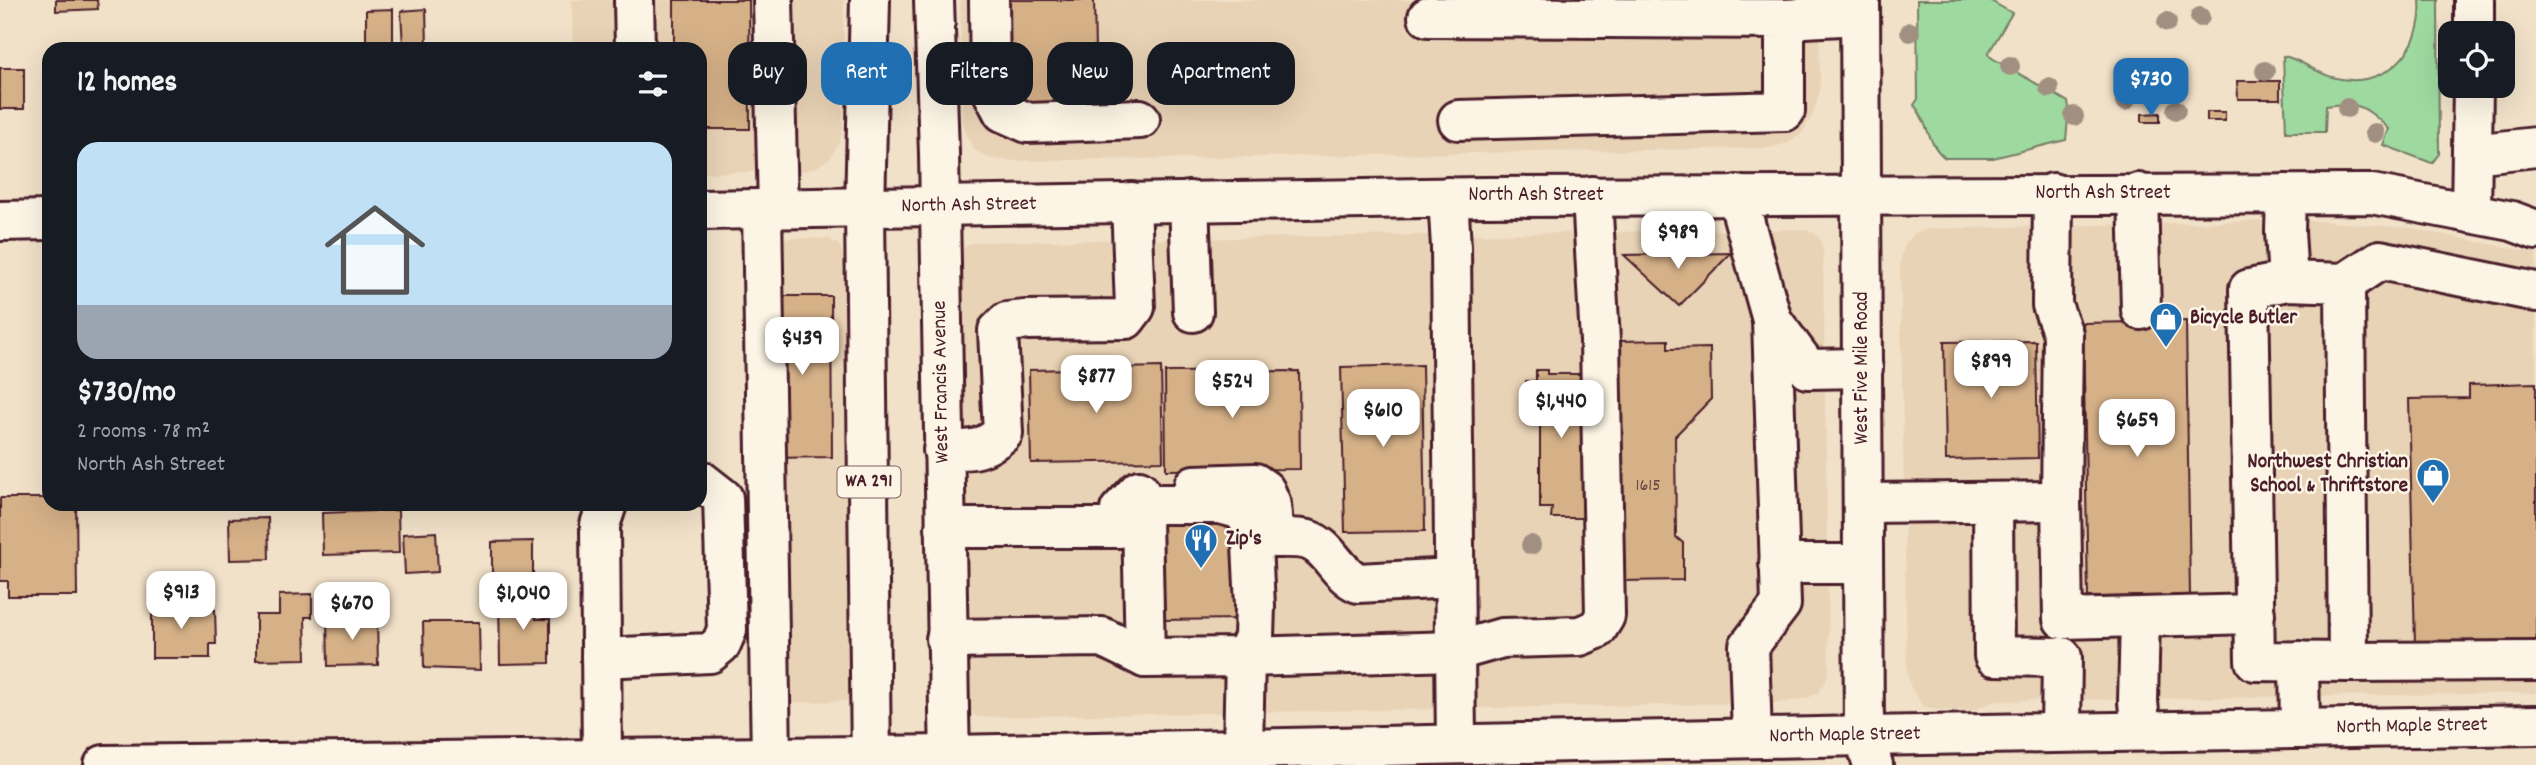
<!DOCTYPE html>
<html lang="en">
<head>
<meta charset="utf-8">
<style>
	:root { --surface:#171b24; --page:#242831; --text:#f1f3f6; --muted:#9ea1a6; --accent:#1f6fb2 }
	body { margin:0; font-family:Dekko,sans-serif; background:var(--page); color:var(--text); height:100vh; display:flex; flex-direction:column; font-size:26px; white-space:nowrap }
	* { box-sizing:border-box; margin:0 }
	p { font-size:23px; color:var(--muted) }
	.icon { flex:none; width:38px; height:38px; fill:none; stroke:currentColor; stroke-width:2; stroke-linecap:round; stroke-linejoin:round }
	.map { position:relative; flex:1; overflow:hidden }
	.drawer { position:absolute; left:42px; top:42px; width:665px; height:469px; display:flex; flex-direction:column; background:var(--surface); border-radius:21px; box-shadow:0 7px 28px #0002 }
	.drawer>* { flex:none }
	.banner { position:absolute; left:728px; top:42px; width:665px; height:63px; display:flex; gap:14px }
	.buttons { position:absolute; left:2438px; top:21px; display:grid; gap:14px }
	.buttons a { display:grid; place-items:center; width:77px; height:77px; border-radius:14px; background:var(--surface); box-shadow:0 7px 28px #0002; font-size:35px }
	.price { position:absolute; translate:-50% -60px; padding:0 16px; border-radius:14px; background:#fff; color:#222; font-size:23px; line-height:46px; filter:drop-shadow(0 2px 4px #0008) }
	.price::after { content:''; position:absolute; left:50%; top:42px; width:21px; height:16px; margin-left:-10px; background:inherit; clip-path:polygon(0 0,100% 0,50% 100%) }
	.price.on { background:var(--accent); color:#fff }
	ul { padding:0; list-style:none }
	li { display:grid; align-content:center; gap:14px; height:371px; padding:0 35px }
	li span { display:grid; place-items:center; height:217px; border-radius:21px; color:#555 }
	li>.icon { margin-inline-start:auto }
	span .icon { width:126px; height:126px; fill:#fffc; stroke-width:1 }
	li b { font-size:30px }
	h2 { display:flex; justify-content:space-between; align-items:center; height:84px; padding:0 35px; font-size:30px }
	.chip { padding:0 24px; border-radius:21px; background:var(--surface); box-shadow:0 7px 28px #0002; font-size:24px; line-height:63px }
	.chip.on { background:var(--accent); color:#fff }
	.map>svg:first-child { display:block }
	.built { fill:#e9d3b6 }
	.green { fill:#9edaa0; stroke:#747c66; stroke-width:2 }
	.building { fill:#d6b188; stroke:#4a1f2b; stroke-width:2 }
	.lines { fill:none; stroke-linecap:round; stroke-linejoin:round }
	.minor-casing { stroke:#4a1f2b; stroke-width:44 }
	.major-casing { stroke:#4a1f2b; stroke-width:44 }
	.minor { stroke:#fcf5e5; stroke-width:38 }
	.major { stroke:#fcf5e5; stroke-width:38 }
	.tree { fill:#a19082 }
	.labels { text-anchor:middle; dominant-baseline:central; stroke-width:5; stroke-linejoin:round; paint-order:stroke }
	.number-label { font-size:18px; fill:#6d4442 }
	.shield { fill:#fcf5e5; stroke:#7f5f63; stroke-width:2 }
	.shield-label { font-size:19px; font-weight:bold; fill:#4a1f2b }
	.street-label { font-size:21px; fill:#4a1f2b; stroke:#fcf5e5 }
	.poi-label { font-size:21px; font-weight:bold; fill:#4a1f2b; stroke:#fcf5e5; text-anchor:start }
</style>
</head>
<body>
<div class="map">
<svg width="2536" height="765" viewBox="0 0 2536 765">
	<rect width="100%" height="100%" fill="#f1e1c9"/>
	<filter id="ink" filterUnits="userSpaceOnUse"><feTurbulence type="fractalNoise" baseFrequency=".0143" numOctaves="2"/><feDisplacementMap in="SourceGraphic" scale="14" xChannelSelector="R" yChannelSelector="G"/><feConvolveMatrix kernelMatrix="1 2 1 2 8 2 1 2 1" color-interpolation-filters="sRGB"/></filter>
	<g filter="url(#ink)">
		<!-- built -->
		<g class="built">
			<path d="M572,0H844L843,128L840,142L830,158L817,167L804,171L700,173V49H573Z"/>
			<path d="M960,0H1819L1820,91L1813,114L1802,133L1788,143L1769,148L1011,161L989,158L973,149L965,131L962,114Z"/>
			<path d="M2304,220L2409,228L2536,253V693L1995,701L1972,711L1936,710L1923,706L1910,686L1907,669L1900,261L1905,244L1915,233L1927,229Z"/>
			<path d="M1803,229L1813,232L1820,239L1823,249L1829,668L1826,681L1818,693L1807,698L1779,703L979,717L974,715L971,710L962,250L967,245L975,242Z"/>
			<path d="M750,237L829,239L838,244L844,255L853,693L850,699L846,701L746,704L745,488H754Z"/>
		</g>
		<!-- green -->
		<g class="green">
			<path d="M1917,0H1989L2012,13L1988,54L1992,58L2068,102L2069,108L2066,140L1993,158H1945C1926,143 1929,122 1914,105L1918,99Z"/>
			<path d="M2420,0H2438L2439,154L2432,163L2383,145L2389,129C2365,107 2360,101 2326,106L2325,132H2286L2283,56C2301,59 2314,72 2332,77C2383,92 2425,51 2420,0Z"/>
		</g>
		<!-- building -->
		<g class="building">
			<path d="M56,0H97L98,9L56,11Z"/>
			<path d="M674,0H749L750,129H700V49H674Z"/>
			<path d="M1006,0H1094L1096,102L1027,104L1015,100L1007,89Z"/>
			<path d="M393,9V48H366V10Z"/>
			<path d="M426,9L427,46L403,47L401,11Z"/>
			<rect x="0" y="68" width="24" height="41"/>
			<path d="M2237,81H2280V99H2238Z"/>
			<rect x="2207" y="112" width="18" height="9"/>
			<path d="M2160,113V122H2142V114Z"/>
			<path d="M1731,253L1679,306L1624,255Z"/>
			<path d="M772,296H831L832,457L773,458Z"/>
			<path d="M2186,321L2190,596L2088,597L2083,323Z"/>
			<path d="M1668,340V349L1710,348L1711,399L1675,436L1676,537L1683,543V580L1623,581L1620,341Z"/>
			<path d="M2036,341L2038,458L1946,460L1944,342Z"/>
			<path d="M1422,365L1425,531L1345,532L1341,367Z"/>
			<path d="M1161,367L1163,461L1031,463L1029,370Z"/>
			<path d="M1536,370H1547V374H1589L1585,518H1551L1552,508H1540V423H1526V381H1536Z"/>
			<path d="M1299,371L1300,469L1166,470L1165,372Z"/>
			<path d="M2536,383V642L2415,645L2409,399L2469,398V385Z"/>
			<path d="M0,498H49V504H76L77,596H8V581H0Z"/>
			<path d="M398,510L399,553L323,555L322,513Z"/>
			<path d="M268,518L269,559L230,560L229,519Z"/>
			<path d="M1242,520L1244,619L1159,620L1158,522Z"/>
			<path d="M436,532L438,572L405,574L403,534Z"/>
			<path d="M533,541V576L492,577V542Z"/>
			<path d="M312,594V617H305L306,659L256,660V615H279V595Z"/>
			<path d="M499,595H535L536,619H550V663L500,664Z"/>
			<path d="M152,597H176V610H215L216,644H210V658H152Z"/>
			<path d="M377,617L378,665L328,666L327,618Z"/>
			<path d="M423,622H479L480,670L424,668Z"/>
		</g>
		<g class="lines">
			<defs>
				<g id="minor">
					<path d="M634,0L635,49"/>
					<path d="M773,0L778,209"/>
					<path d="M989,0L990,87L1003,112L1028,123L1140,119"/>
					<path d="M1428,17L1785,19V111L1458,120"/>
					<path d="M1785,19L1860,15"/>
					<path d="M2474,33V0"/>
					<path d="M2472,154L2536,147"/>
					<path d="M2053,193L2052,305L2063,334L2061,501L2063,619L2255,614"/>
					<path d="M2138,193L2141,310"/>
					<path d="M2286,194L2285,232L2288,281L2345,283L2348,662L2255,661L2249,289L2288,281"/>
					<path d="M1737,195L1772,320L1808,369L1863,368"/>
					<path d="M1448,197L1451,247L1456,744"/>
					<path d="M1189,201L1193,312"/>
					<path d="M762,209L771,757"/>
					<path d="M2471,213L2473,86"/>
					<path d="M2345,283L2380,260L2536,292"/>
					<path d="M943,450C971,450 981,452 1003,433L998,331L1007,322L1025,320L1126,319L1135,307L1131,202"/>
					<path d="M1194,485L1255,483L1265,490L1271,504L1274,538C1285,538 1298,537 1308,540C1330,547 1336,573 1358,583L1454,578"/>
					<path d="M1993,502L1994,656L2062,657L2061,732"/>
					<path d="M1863,503L2061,501"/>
					<path d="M945,528H1120V510L1139,490"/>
					<path d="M1779,564H1863"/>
					<path d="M2140,618L2138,702L2141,731"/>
					<path d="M946,639L1102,637L1145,658L1245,657L1243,749"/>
					<path d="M601,658L710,653L721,644L727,630L723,498L700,480"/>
					<path d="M1145,658L1142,518L1147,510L1157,504H1220L1242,510L1251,524L1255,606L1254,637L1245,657L1456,651L1502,638L1580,636L1597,629L1605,616L1600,341L1592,196"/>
					<path d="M2299,661L2300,729"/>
					<path d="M2348,662L2536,661"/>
					<path d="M1864,736L1873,765"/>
					<path d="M1752,738L1749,646L1781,604L1772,320"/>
					<path d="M602,759L600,525L607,504"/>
				</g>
				<g id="major">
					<path d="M870,0L865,208L871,765"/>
					<path d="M934,0L939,154L950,765"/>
					<path d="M1860,0L1864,736"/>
					<path d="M700,210L1482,197L2372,194L2512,221L2536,230"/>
					<path d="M0,221L49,220"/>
					<path d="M104,765L950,755L1864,736L2536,725"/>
				</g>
			</defs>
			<!-- minor casing -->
			<use href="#minor" class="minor-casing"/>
			<!-- major casing -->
			<use href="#major" class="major-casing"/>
			<!-- minor -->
			<use href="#minor" class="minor"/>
			<!-- major -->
			<use href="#major" class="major"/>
		</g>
		<!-- trees -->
		<g class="tree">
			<circle cx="2200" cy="17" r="10"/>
			<circle cx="2167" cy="22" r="10"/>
			<circle cx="1910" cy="32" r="10"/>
			<circle cx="2010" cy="66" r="10"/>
			<circle cx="2265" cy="71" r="10"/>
			<circle cx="2049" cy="88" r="10"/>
			<circle cx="2125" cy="101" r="10"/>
			<circle cx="2347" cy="108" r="10"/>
			<circle cx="2176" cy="110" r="10"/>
			<circle cx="2074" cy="116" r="10"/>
			<circle cx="2375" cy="133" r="10"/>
			<circle cx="1531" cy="545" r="10"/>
		</g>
	</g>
	<!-- icons -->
	<defs>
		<symbol id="shop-pin" viewBox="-11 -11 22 30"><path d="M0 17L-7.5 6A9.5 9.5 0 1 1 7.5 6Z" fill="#1f6fb2" stroke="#fcf5e5"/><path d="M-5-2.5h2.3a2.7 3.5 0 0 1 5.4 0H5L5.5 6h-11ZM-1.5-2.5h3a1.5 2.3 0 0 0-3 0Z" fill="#fff"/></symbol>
		<symbol id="restaurant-pin" viewBox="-11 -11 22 30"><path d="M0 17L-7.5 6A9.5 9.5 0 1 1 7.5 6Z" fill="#1f6fb2" stroke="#fcf5e5"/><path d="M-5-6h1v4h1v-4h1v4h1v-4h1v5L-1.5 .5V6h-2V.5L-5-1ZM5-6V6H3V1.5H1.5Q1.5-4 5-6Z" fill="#fff"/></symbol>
	</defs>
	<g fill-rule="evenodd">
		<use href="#shop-pin" x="2147" y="300" width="38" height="52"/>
		<use href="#shop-pin" x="2414" y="456" width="38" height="52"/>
		<use href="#restaurant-pin" x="1182" y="521" width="38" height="52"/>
	</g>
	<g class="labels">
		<!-- number labels -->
		<g class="number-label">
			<text x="1648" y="486">1615</text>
		</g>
		<!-- shield labels -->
		<rect class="shield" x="837.5" y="466.5" width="63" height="31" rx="5"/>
		<g class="shield-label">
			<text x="869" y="482">WA 291</text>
		</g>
		<!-- street labels -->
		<g class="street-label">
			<text x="2103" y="194">North Ash Street</text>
			<text x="1536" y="196">North Ash Street</text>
			<text transform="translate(969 206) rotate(-1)">North Ash Street</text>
			<text transform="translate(1863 368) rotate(-90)">West Five Mile Road</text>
			<text transform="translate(942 382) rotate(-91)">West Francis Avenue</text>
			<text transform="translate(2412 727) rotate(-1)">North Maple Street</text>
			<text transform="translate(1845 736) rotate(-1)">North Maple Street</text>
		</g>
		<!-- poi labels -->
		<g class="poi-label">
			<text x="2190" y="319">Bicycle Butler</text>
			<text x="2408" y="463" text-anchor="end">Northwest Christian<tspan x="2408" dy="24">School &amp; Thriftstore</tspan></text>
			<text x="1226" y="540">Zip's</text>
		</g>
	</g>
</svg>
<div class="buttons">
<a><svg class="icon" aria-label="locate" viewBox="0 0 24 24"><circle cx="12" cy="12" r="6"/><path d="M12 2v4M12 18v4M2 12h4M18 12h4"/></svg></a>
</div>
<b class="price on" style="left:2151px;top:118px">$730</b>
<b class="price" style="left:1678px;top:271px">$989</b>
<b class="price" style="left:802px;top:377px">$439</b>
<b class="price" style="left:1991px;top:400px">$899</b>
<b class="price" style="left:1096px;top:415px">$877</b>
<b class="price" style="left:1232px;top:420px">$524</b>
<b class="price" style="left:1561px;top:440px">$1,440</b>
<b class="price" style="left:1383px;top:449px">$610</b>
<b class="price" style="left:2137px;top:459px">$659</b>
<b class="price" style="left:181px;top:631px">$913</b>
<b class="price" style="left:523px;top:632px">$1,040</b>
<b class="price" style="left:352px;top:642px">$670</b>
<div class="banner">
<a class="chip">Buy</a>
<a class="chip on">Rent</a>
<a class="chip">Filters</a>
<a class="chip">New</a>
<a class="chip">Apartment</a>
</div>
<section class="drawer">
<h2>12 homes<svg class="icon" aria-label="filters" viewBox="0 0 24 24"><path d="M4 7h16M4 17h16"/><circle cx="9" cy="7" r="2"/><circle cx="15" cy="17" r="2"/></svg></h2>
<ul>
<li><span style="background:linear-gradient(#bfe0f5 75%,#9aa5b1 0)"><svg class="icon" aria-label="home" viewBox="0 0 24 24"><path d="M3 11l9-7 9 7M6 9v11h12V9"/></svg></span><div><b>$730/mo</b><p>2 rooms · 78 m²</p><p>North Ash Street</p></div></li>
</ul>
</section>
</div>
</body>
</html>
